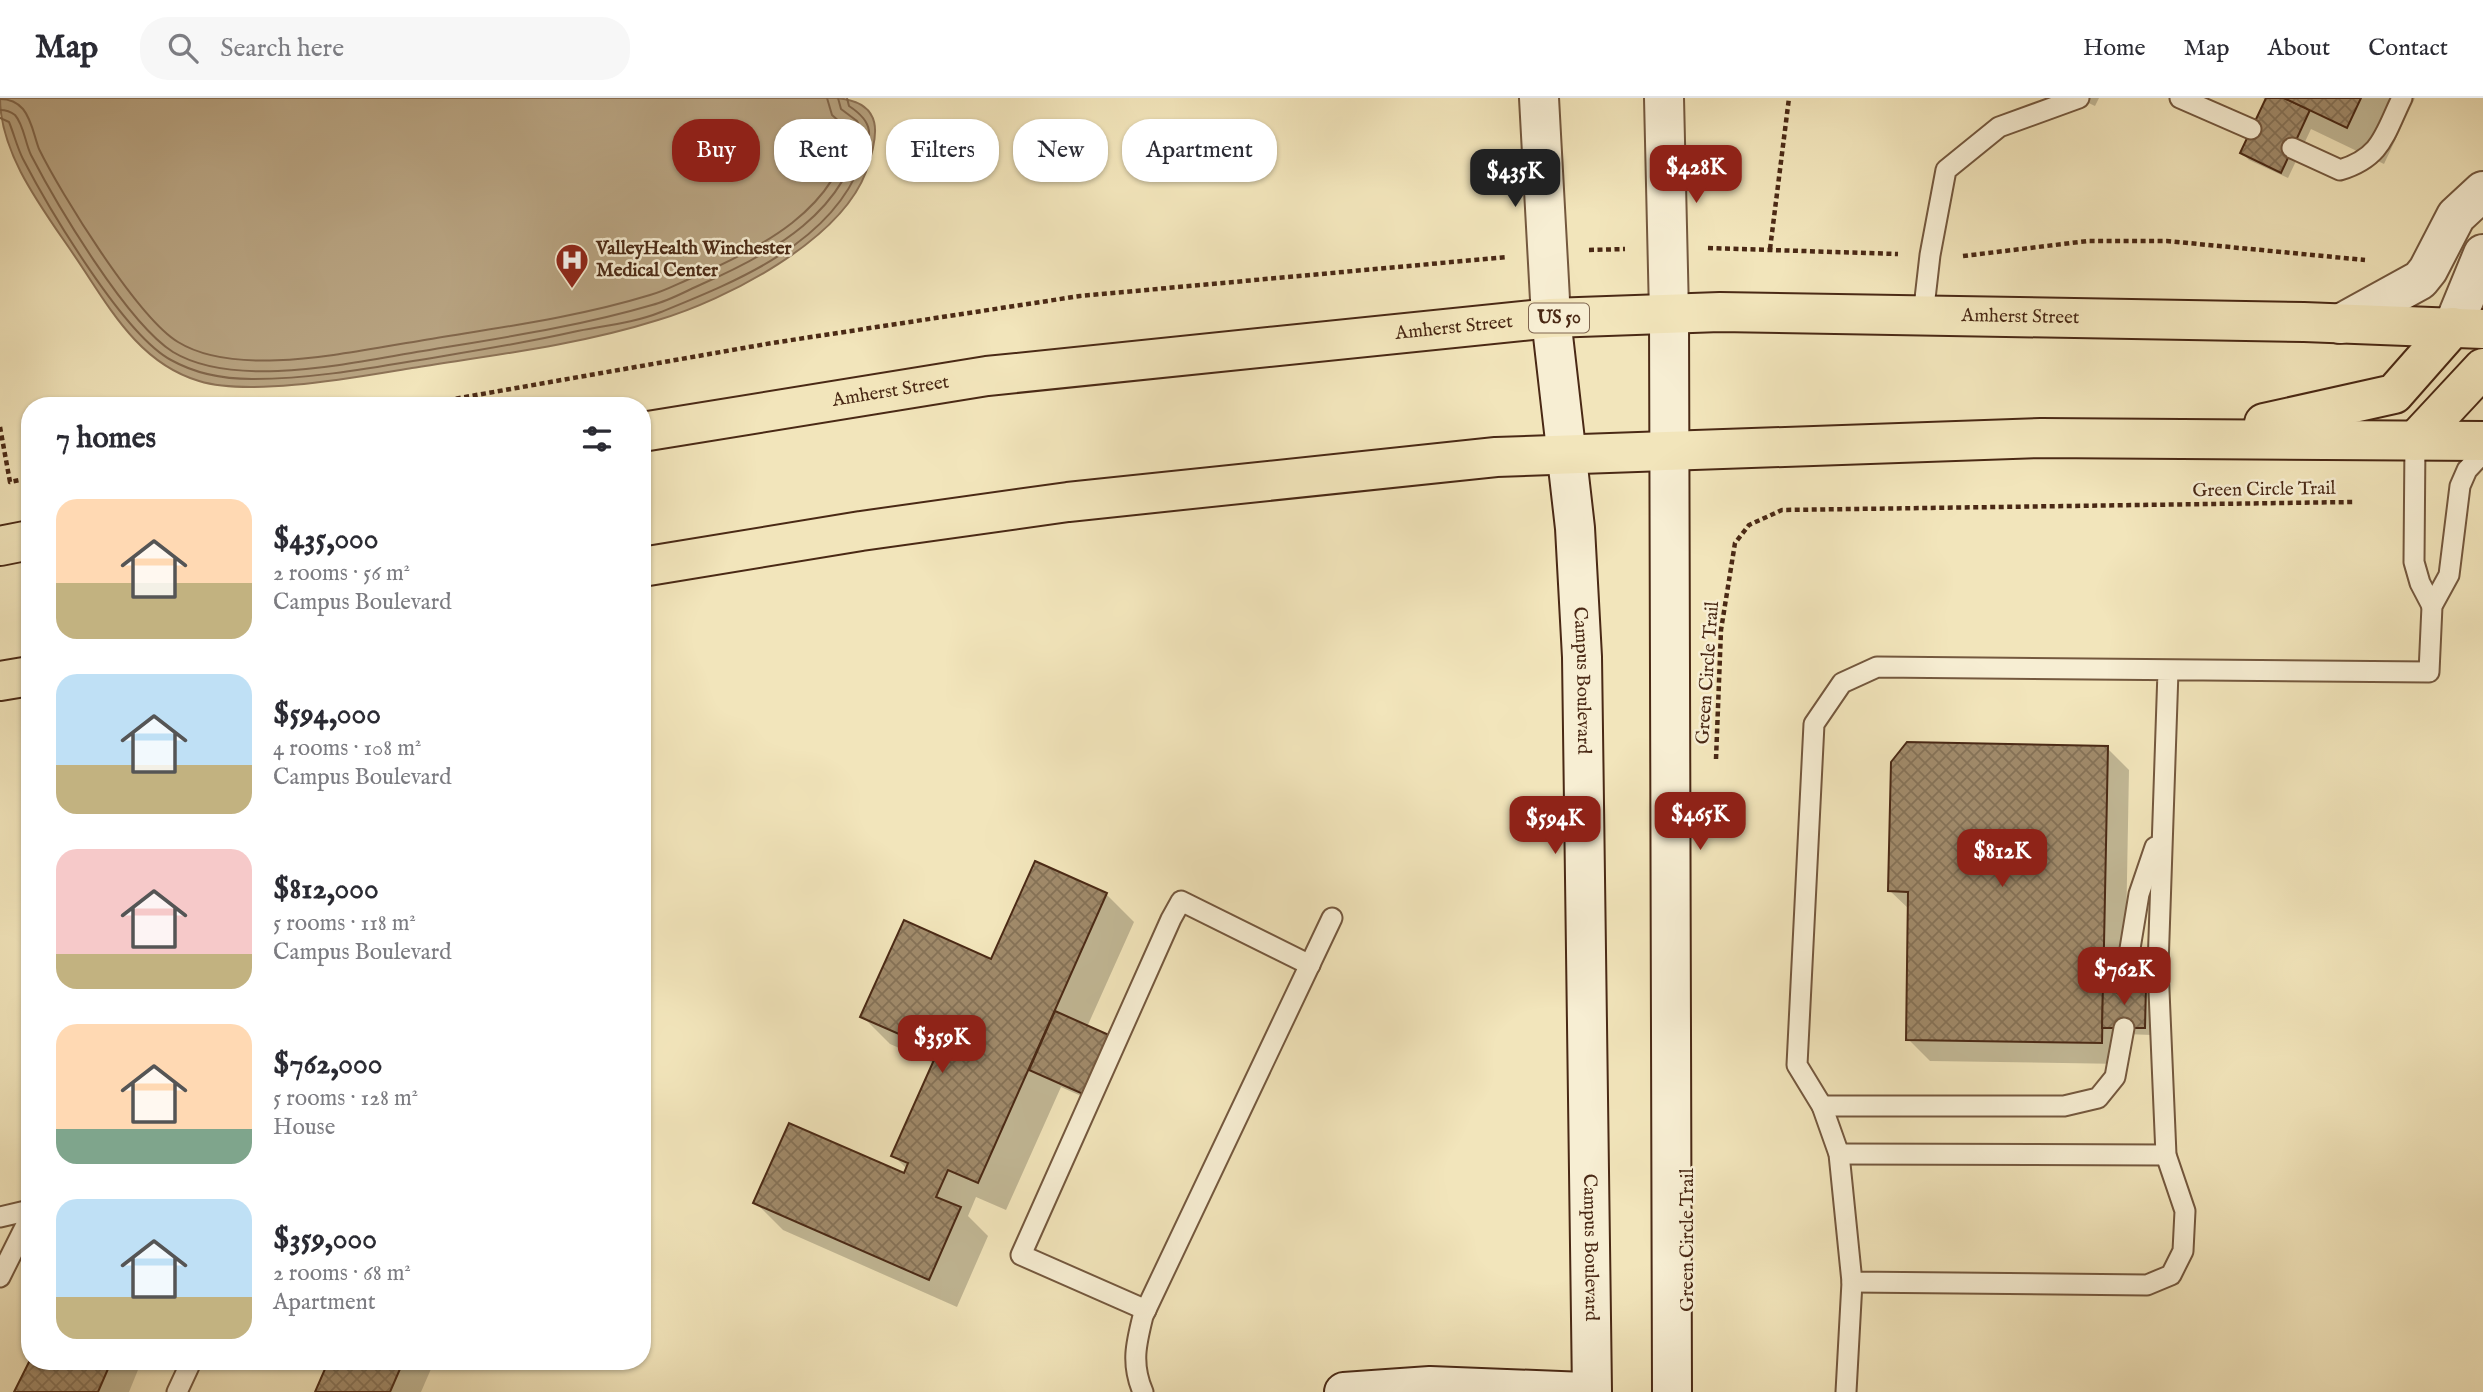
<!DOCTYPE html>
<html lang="en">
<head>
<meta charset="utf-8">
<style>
	:root { --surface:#fff; --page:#f7f7f7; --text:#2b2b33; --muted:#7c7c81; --line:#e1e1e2; --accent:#8f2418 }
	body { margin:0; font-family:"IM FELL English",serif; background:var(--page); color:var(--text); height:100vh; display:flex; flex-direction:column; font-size:26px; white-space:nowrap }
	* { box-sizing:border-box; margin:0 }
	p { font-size:23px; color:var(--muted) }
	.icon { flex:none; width:38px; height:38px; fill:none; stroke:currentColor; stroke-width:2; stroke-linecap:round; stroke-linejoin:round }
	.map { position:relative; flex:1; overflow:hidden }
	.details { position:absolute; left:21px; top:299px; width:630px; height:973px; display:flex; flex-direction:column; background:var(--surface); border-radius:28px; box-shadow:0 2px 5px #0004 }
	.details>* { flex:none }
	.guide { position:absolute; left:672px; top:21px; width:665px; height:63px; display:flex; gap:14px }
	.price { position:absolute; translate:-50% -60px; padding:0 16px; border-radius:14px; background:var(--accent); color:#fff; font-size:23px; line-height:46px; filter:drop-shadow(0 2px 4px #0008) }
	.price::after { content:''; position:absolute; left:50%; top:42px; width:21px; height:16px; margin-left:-10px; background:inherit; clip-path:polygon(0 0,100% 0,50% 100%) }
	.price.on { background:#222; color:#fff }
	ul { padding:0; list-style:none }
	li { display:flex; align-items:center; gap:21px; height:175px; padding:0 35px }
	li span { display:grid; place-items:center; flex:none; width:196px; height:140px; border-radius:21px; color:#555 }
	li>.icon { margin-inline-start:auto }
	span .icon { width:84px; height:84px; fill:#fffc; stroke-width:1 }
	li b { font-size:30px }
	h2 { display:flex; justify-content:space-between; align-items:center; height:84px; padding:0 35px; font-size:30px }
	.chip { padding:0 24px; border-radius:28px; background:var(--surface); box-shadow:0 2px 5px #0004; font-size:24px; line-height:63px }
	.chip.on { background:var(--accent); color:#fff }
	header { display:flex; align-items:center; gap:42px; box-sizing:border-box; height:98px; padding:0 35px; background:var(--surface); border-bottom:2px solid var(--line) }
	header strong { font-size:33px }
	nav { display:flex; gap:38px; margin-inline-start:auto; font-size:24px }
	.search { width:490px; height:63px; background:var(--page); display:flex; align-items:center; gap:18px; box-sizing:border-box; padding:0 24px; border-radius:28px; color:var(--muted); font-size:26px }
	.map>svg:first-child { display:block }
	.water { fill:#b9a583; stroke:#8d7357; stroke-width:2 }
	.shadow { fill:#0003 }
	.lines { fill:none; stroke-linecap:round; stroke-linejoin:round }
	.shore { stroke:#82674c; stroke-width:2 }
	.building { fill:url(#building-cross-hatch); stroke:#4a2915; stroke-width:2 }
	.lane-casing { stroke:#74583e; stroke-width:23 }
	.street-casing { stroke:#74583e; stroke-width:42 }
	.secondary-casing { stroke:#4a2915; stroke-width:42 }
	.primary-casing { stroke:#4a2915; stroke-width:42 }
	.path { stroke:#4a2915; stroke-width:4.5; stroke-dasharray:5 3.5; stroke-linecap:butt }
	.lane { stroke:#f7eed3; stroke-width:19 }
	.street { stroke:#f7eed3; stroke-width:38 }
	.secondary { stroke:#f7eed3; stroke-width:38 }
	.primary { stroke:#f2e5bb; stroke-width:38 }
	.labels { text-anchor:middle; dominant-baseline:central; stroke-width:5; stroke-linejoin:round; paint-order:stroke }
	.shield { fill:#f7eed3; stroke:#7e644e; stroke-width:2 }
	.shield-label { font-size:18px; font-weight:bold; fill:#4a2915 }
	.poi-label { font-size:19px; font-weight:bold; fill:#4a2915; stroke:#f7eed3; text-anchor:start }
	.street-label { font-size:19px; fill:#4a2915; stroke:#f7eed3 }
</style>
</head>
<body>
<header>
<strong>Map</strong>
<div class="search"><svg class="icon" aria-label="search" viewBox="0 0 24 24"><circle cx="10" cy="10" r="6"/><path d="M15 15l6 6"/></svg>Search here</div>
<nav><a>Home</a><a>Map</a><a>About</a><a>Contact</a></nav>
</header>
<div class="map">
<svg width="2483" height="1294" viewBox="0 0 2483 1294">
	<defs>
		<pattern id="building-cross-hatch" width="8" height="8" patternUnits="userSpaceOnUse" patternTransform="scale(1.75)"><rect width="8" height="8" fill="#a18b6b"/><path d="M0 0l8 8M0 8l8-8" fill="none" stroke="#857257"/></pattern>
	</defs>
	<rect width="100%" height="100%" fill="#f2e5bb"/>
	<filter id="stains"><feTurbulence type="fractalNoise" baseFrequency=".00286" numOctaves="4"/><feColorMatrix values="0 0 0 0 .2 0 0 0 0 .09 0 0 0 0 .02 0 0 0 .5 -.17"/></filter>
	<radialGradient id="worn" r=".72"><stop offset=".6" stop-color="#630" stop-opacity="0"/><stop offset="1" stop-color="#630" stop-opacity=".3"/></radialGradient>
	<!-- water -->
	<path class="water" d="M0,0H836C885,4 879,37 866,74C840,143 726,202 658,222C579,247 494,257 412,270C357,279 251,299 199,283C142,266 113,216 82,169C50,120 0,61 0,0Z"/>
	<!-- shadow -->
	<g class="shadow">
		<path d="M2078,0H2099L2095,8Z"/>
		<path d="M2263,0H2415L2384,66L2311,31L2288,80L2249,62L2242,55L2266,3Z"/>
		<path d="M2107,650L2129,672L2125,889H2145L2152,896V937L2124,936V966L1930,963L1908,941L1910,812L1890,793Z"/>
		<path d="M1106,796L1134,824L1087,929L1090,1002L1061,989L1006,1112L976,1099L968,1118L988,1138L957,1209L783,1132L755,1104L905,1077L907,1071L894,1058L934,965L890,946L862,918L992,863Z"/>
		<path d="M31,1264H136L140,1267L129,1294H16Z"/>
		<path d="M330,1264H434L421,1294H317Z"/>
	</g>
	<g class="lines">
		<!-- shore -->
		<g class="shore">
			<path d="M0,1C9,1 17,4 23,11C32,22 34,38 39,51C61,96 138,220 178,244C238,281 353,253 419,243C496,230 575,220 650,197C665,193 679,185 694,179C759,151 839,111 850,33L832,17L827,0"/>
			<path d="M0,12C6,12 10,13 15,17C24,27 25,45 31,57C57,107 127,225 173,254C236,292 354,264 423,253C500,240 577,229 652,207C669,203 686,193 702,186C771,156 849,113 861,31L857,23L841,11L838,0"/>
			<path d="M0,20L9,24C14,36 17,49 23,61C49,111 124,237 171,262C196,276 223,281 252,281C306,281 360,272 413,263C467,254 520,246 573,234C602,228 634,225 661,214C735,184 831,146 861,65C872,37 875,25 849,8L847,0"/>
		</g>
	</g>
	<!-- building -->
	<g class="building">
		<path d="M2266,0H2284L2310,12L2281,75L2240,55Z"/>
		<path d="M2284,0H2361L2347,30Z"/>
		<path d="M1907,644L2108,648L2102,945L1906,942L1908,794L1888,793L1891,664Z"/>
		<path d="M1035,763L1107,795L978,1085L948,1072L936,1099L961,1109L929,1182L753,1105L789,1025L904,1075L908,1065L891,1058L938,953L860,919L904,822L991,861Z"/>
		<path d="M2103,887H2146L2145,930H2102Z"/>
		<path d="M1055,913L1109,937L1083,996L1029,972Z"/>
		<path d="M30,1262V1264H111L98,1294H14Z"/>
		<path d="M328,1264H403L390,1294H315Z"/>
	</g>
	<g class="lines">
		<defs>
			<g id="lane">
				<path d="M2180,0L2251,31"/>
				<path d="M2292,50L2340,72C2382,59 2384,37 2402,0"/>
				<path d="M1923,218L1930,157L1946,72L1999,29L2079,0"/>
				<path d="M2415,343L2414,464L2420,485L2432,508"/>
				<path d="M2168,573L2158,869L2166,1057L2185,1113L2183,1153L2171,1177L2147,1187L1852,1184L1839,1056L1822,1008L1797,967L1814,626L1842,585L1877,569L2429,574L2432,508L2449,477L2460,388L2467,372L2483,355"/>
				<path d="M2124,887L2139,796L2155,749"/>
				<path d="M1822,1008H2064L2098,1000L2115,979L2124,930"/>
				<path d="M1839,1056L2166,1057"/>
				<path d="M0,1119L30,1112"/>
				<path d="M0,1179L30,1119"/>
				<path d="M1146,1212L1021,1157L1171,821L1181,803L1310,867"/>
				<path d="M177,1294L191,1264"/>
				<path d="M1143,1294C1131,1266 1136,1246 1143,1218L1332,820"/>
				<path d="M1846,1294L1852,1184"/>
			</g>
			<g id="street">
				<path d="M1539,0L1551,220"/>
				<path d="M1664,0L1669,215"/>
				<path d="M2340,226L2420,182L2428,172L2456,118L2483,93"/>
				<path d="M2453,229L2483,156"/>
			</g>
			<g id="secondary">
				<path d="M1669,215L1672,1294"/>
				<path id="s1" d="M1551,220L1575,430L1582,559L1592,1294"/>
				<path d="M1344,1294L1430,1288L1585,1294"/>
			</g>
			<g id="primary">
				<path d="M2264,325L2394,296L2453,229"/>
				<path id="s2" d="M642,334L987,278L1551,220L1720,214L2304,224L2483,231"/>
				<path d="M2415,343L2483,270"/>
				<path d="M0,448L30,442"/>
				<path d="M642,469L861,433L1068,404L1496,359L2041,340L2483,343"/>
				<path d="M0,583L30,578"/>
			</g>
		</defs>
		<!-- lane casing -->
		<use href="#lane" class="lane-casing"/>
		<!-- street casing -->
		<use href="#street" class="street-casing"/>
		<!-- secondary casing -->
		<use href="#secondary" class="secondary-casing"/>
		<!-- primary casing -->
		<use href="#primary" class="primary-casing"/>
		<!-- path -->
		<g class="path">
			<path d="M1708,150L1898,156"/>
			<path d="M1770,151L1789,0"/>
			<path d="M1589,152L1625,151"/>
			<path d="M1963,158L2088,143H2167L2365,162"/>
			<path d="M414,308L772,245L1080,198L1507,159"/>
			<path d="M0,329L10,384L30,380"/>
			<path d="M1716,661L1721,532L1735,445L1749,427L1782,412L2353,404"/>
		</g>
		<!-- lane -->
		<use href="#lane" class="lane"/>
		<!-- street -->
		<use href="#street" class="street"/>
		<!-- secondary -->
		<use href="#secondary" class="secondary"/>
		<!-- primary -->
		<use href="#primary" class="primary"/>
	</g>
	<!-- icons -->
	<defs>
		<symbol id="hospital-pin" viewBox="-11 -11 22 30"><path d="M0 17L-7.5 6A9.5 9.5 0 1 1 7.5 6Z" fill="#8f2418" stroke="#f7eed3"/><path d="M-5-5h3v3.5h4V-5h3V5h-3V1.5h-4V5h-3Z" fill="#fff"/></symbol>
	</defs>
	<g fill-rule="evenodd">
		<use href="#hospital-pin" x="553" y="143" width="38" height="52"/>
	</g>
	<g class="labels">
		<!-- shield labels -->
		<rect class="shield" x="1529" y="205.5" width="60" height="29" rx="5"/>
		<g class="shield-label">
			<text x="1559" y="220">US 50</text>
		</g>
		<!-- poi labels -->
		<g class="poi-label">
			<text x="596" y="151">ValleyHealth Winchester<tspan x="596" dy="22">Medical Center</tspan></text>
		</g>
		<!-- street labels -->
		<g class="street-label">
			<text stroke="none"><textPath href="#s2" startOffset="1386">Amherst Street</textPath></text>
			<text stroke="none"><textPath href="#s2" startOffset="819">Amherst Street</textPath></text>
			<text stroke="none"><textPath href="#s2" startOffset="252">Amherst Street</textPath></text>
			<text transform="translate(2264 392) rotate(-1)">Green Circle Trail</text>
			<text transform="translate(1708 575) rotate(-86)">Green Circle Trail</text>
			<text stroke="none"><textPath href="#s1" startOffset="364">Campus Boulevard</textPath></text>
			<text transform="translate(1688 1142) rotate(-90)">Green Circle Trail</text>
			<text stroke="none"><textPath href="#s1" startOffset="931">Campus Boulevard</textPath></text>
		</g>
	</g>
	<rect width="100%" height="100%" filter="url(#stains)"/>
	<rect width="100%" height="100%" fill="url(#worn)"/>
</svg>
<b class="price" style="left:1696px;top:107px">$428K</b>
<b class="price on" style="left:1515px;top:111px">$435K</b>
<b class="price" style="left:1700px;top:754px">$465K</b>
<b class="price" style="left:1555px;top:758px">$594K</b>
<b class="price" style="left:2002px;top:791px">$812K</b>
<b class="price" style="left:2124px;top:909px">$762K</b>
<b class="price" style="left:942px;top:977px">$359K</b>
<div class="guide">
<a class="chip on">Buy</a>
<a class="chip">Rent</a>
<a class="chip">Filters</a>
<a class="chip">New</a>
<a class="chip">Apartment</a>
</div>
<section class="details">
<h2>7 homes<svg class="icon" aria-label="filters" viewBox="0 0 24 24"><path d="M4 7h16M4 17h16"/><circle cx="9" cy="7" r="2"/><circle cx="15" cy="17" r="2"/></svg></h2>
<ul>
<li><span style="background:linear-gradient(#ffd9b3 60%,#c2b280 0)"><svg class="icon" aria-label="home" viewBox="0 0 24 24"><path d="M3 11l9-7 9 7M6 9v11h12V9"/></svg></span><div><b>$435,000</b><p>2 rooms · 56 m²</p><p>Campus Boulevard</p></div></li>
<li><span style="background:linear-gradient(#bfe0f5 65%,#c2b280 0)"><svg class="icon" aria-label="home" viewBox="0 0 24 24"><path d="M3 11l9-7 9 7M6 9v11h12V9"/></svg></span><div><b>$594,000</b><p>4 rooms · 108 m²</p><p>Campus Boulevard</p></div></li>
<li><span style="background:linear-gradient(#f6c9c9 75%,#c2b280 0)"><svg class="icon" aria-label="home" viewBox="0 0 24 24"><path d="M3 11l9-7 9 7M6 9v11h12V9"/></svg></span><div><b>$812,000</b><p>5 rooms · 118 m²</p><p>Campus Boulevard</p></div></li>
<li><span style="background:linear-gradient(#ffd9b3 75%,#7fa58c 0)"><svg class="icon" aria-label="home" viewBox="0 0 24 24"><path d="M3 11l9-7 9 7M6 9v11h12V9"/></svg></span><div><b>$762,000</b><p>5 rooms · 128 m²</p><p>House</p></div></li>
<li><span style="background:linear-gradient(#bfe0f5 70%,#c2b280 0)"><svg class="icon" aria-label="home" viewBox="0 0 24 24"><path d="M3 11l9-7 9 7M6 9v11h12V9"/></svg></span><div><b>$359,000</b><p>2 rooms · 68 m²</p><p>Apartment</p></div></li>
</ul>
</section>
</div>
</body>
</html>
